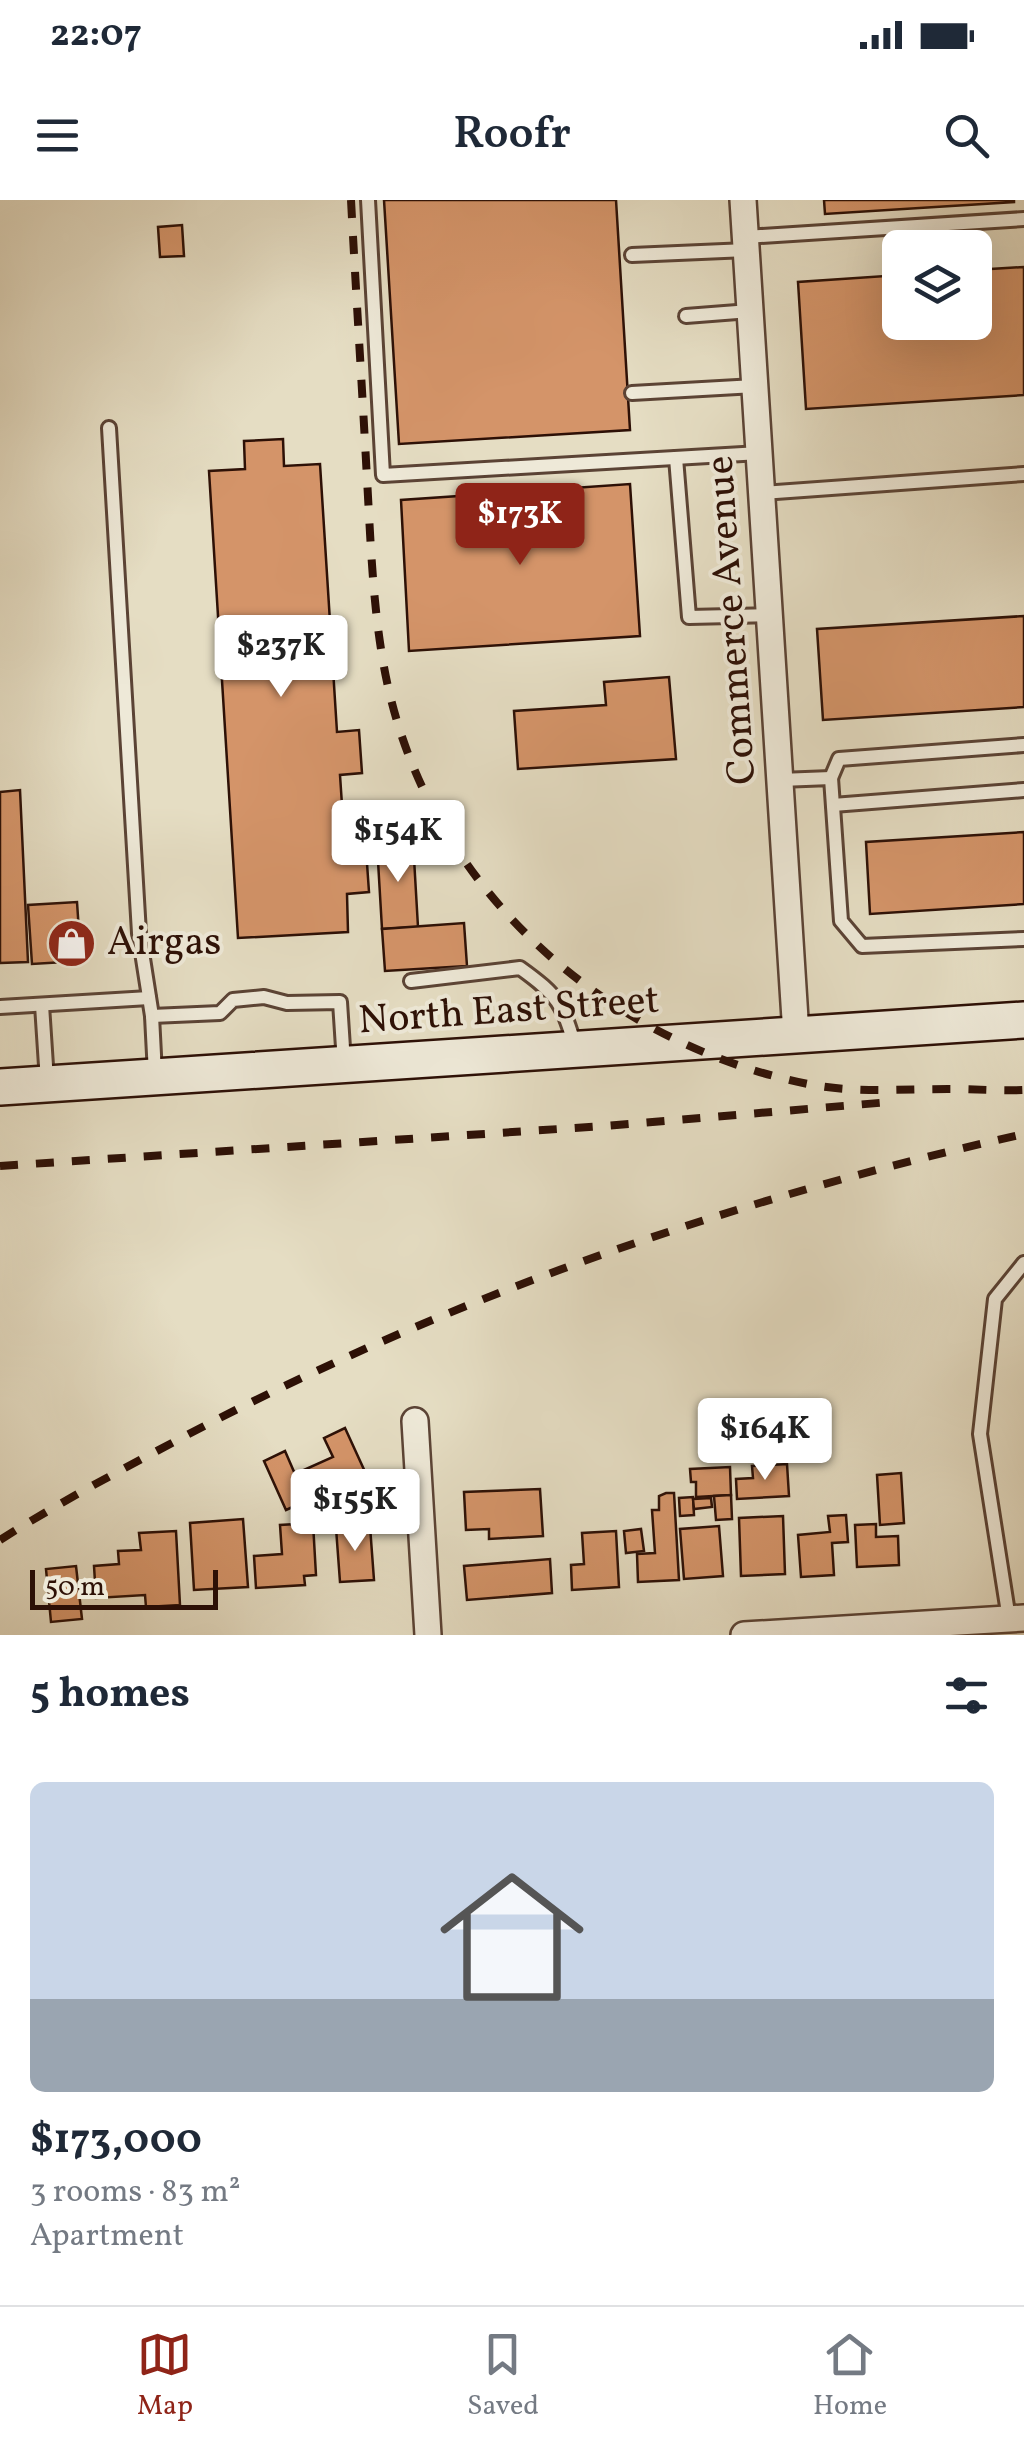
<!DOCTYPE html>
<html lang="en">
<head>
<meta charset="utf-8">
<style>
	:root { --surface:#fff; --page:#f2f2f3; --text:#1f2937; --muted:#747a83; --line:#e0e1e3; --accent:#8f2418 }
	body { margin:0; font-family:Vollkorn,serif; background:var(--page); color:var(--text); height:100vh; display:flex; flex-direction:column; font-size:38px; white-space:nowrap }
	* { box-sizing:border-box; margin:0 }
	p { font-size:32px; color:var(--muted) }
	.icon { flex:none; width:55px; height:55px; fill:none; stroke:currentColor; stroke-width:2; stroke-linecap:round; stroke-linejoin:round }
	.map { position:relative; height:1435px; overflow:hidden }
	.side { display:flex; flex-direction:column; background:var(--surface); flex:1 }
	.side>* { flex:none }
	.fabs { position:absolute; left:882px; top:30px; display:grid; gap:20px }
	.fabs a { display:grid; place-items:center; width:110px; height:110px; border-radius:15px; background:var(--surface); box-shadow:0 10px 40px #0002; font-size:50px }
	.scale { position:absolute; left:30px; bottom:25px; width:188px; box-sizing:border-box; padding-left:10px; border:5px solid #2d1006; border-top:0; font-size:28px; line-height:35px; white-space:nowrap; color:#2d1006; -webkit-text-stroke:8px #eee9d8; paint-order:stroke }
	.price { position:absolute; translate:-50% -85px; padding:0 22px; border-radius:10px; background:#fff; color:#222; font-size:32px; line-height:65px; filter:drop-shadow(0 2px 5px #0008) }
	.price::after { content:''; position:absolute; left:50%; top:60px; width:30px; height:22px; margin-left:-15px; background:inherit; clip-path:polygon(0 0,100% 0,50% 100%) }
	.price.on { background:var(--accent); color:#fff }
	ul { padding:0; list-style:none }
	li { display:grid; align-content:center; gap:20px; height:530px; padding:0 30px }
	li+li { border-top:2px solid var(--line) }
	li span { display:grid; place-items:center; height:310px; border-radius:15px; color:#555 }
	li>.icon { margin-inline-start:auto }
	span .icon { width:180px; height:180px; fill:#fffc; stroke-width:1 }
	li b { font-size:42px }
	h2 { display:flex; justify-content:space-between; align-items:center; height:120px; padding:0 30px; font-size:42px }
	.status { display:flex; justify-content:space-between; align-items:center; height:70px; padding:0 50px; background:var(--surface); direction:ltr }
	.status svg { height:28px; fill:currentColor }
	header { display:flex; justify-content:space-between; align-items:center; height:130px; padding:0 30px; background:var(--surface); font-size:45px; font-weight:600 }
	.tab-bar { display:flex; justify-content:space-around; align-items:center; height:140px; border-top:2px solid var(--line); background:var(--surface); font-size:28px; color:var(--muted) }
	.tab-bar a { display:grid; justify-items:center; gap:5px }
	.tab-bar .on { color:var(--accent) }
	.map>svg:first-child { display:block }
	.building { fill:#d49469; stroke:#2d1006; stroke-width:2.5 }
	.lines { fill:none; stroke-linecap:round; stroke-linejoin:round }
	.service-casing { stroke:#5b4335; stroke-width:18 }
	.minor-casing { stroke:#5b4335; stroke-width:30 }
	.secondary-casing { stroke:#2d1006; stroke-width:40 }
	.service { stroke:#eee9d8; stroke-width:12 }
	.minor { stroke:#eee9d8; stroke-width:25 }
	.secondary { stroke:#eee9d8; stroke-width:35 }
	.rail { stroke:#2d1006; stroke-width:8; stroke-dasharray:18 18; stroke-linecap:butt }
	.labels { text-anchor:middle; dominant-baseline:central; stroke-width:8; stroke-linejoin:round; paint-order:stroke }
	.street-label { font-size:40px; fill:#2d1006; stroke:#eee9d8 }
	.poi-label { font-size:40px; fill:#2d1006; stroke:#eee9d8; text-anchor:start }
</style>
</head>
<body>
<div class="status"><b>22:07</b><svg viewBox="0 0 49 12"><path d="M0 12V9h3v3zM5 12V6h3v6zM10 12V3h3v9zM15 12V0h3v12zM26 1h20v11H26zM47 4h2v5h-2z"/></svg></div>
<header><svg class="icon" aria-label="menu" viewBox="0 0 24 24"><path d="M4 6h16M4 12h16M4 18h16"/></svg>Roofr<svg class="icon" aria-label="search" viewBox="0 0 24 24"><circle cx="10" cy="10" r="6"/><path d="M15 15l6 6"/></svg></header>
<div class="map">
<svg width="1024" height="1435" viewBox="0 0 1024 1435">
	<rect width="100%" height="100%" fill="#e5ddc3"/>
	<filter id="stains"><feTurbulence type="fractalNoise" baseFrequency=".002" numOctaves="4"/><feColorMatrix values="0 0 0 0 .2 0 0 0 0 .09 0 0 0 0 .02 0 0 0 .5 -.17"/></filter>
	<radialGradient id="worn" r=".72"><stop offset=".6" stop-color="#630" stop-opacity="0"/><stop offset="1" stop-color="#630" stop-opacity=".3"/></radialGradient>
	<!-- building -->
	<g class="building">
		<path d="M384,0H616L630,230L399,244Z"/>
		<path d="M824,0H1014V2L825,14Z"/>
		<path d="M182,25L184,56L160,57L158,27Z"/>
		<path d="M1024,67V195L806,209L798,82L900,75V122H975V70Z"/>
		<path d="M283,239L284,266L320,264L337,532L359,530L362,573L340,575L345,650L366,649L369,692L347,694L348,732L238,738L209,271L245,269L244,241Z"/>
		<path d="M630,284L640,436L409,451L401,300Z"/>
		<path d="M1024,416V507L823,520L817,429Z"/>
		<path d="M669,477L676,559L518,569L514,511L606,505L604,482Z"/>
		<path d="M20,590L28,762L0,763V592Z"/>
		<path d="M1024,632V704L870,714L866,642Z"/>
		<path d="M413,641L418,727L382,729L377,644Z"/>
		<path d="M77,702L81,761L32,764L28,705Z"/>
		<path d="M464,723L467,766L385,771L382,729Z"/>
		<path d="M345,1228L366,1274L286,1310L264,1261L285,1251L295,1274L333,1257L324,1238Z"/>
		<path d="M787,1264L789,1296L737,1299L736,1279L753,1278L752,1266Z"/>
		<path d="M730,1267L731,1295L696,1297V1282H691L690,1269Z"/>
		<path d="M901,1273L904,1323L880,1325L877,1275Z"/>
		<path d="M540,1289L543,1336L489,1339V1329L466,1330L464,1292Z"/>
		<path d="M666,1293H674L679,1380L638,1382L637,1354L655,1353L652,1310H659V1296Z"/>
		<path d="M731,1295L732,1319L716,1320L714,1296Z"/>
		<path d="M693,1297L694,1315L680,1316L679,1298Z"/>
		<path d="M711,1298L712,1307L694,1309L693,1299Z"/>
		<path d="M846,1315L848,1342L832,1343L834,1375L801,1377L798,1335L830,1332L828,1316Z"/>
		<path d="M783,1316L785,1374L741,1376L739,1318Z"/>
		<path d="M243,1319L248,1387L194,1390L190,1323Z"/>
		<path d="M313,1323L316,1375L304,1376L305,1385L256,1388L254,1356L282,1354L280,1325Z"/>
		<path d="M876,1324V1337L898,1336L899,1365L857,1367L855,1325Z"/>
		<path d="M370,1326L374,1380L340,1382L336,1328Z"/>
		<path d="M719,1326L723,1376L684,1379L680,1329Z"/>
		<path d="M641,1329L644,1351L626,1353L624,1331Z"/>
		<path d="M176,1331L180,1405L146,1407L145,1395L96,1398L94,1366L119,1364L118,1351L141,1350L139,1333Z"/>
		<path d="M616,1331L619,1387L572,1390L571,1365L584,1364L582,1333Z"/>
		<path d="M550,1359L552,1393L467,1400L464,1366Z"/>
		<path d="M76,1366L82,1419L51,1422L46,1369Z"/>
	</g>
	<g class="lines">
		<defs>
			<g id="service">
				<path d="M368,0L383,275L760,253"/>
				<path d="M746,37L1024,19"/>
				<path d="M632,55L747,50"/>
				<path d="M686,116L750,111"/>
				<path d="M632,193L755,186"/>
				<path d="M109,228L139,733L152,816L155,874"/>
				<path d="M676,258L689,417L770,415"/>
				<path d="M762,293L1024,274"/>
				<path d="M831,578L839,559L1024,545"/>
				<path d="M780,580L831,578L841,721L862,746L1024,739"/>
				<path d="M833,605L1024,590"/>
				<path d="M411,781L520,768C559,796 562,803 576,849"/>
				<path d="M42,805L47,881"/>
				<path d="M0,807L149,798"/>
				<path d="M152,816L220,813L233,800L264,797L287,803L340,802L344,863"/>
				<path d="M1009,1419L980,1234L995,1099L1024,1063"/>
			</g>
			<g id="minor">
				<path d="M743,0L796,835"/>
				<path d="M415,1221L428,1435"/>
				<path d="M744,1435L1024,1418"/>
			</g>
			<path id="secondary" d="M0,887L1024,820"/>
		</defs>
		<!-- service casing -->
		<use href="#service" class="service-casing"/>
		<!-- minor casing -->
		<use href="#minor" class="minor-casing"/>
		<!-- secondary casing -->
		<use href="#secondary" class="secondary-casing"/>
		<!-- service -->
		<use href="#service" class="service"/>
		<!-- minor -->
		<use href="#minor" class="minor"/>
		<!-- secondary -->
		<use href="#secondary" class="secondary"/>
		<!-- rail -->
		<g class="rail">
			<path d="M351,0C356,93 362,186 367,279C371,347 373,416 387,482C431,690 608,846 813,885C858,893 903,889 948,889C974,889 999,891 1024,890"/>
			<path d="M0,966L604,926L890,902"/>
			<path d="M0,1340C60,1302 123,1269 185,1236C450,1097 732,999 1024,934"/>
		</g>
	</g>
	<!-- icons -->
	<defs>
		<symbol id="shop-disc" viewBox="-11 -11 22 22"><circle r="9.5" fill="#8f2418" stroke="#eee9d8"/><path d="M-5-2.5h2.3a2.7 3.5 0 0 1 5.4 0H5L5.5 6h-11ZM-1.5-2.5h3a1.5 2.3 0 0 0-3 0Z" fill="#fff"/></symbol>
	</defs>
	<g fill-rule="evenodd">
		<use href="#shop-disc" x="44" y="716" width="55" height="55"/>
	</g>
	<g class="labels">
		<!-- street labels -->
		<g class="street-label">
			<text transform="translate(733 420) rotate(-94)">Commerce Avenue</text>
			<text transform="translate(509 812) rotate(-4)">North East Street</text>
		</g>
		<!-- poi labels -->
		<g class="poi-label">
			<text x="107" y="744">Airgas</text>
		</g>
	</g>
	<rect width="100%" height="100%" filter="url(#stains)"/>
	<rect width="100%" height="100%" fill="url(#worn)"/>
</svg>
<div class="fabs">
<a><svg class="icon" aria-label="layers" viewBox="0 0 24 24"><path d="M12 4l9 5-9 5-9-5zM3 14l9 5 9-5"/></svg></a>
</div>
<div class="scale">50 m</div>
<b class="price on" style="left:520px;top:368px">$173K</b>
<b class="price" style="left:281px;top:500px">$237K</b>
<b class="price" style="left:398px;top:685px">$154K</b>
<b class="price" style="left:765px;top:1283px">$164K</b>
<b class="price" style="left:355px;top:1354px">$155K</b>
</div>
<section class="side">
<h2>5 homes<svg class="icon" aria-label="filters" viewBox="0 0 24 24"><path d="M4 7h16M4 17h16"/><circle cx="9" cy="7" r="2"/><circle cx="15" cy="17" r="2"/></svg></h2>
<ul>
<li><span style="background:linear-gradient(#c9d6e8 70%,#9aa5b1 0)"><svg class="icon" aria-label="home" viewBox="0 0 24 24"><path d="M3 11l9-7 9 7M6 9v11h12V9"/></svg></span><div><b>$173,000</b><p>3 rooms · 83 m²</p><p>Apartment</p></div></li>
</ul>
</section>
<nav class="tab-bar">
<a class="on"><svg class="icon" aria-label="map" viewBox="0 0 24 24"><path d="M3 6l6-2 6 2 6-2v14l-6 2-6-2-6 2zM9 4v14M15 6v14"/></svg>Map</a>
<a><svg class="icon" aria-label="saved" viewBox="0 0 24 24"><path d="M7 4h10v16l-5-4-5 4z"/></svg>Saved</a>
<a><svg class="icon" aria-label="home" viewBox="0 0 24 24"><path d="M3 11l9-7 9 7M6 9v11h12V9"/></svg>Home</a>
</nav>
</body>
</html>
